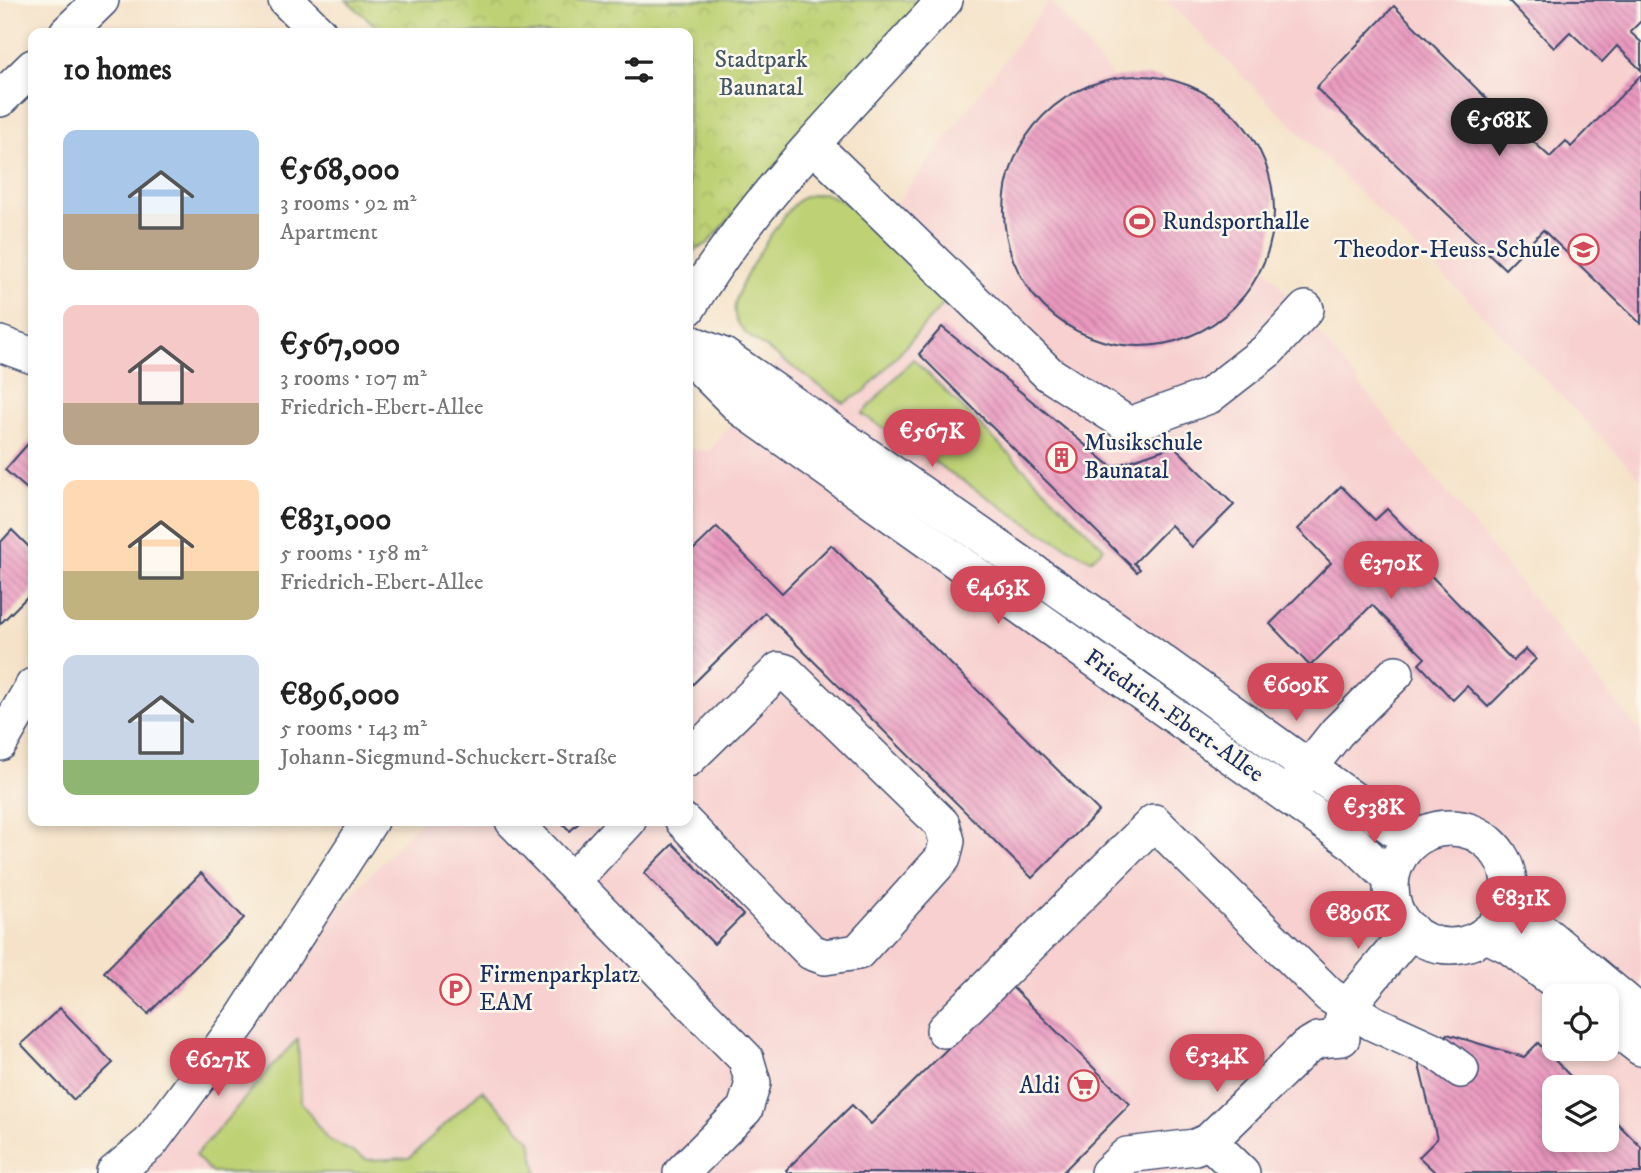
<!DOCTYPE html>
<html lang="en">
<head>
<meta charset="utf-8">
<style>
	:root { --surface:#fff; --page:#f2f2f2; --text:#222; --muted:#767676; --accent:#d1495b }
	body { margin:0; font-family:"IM FELL DW Pica",serif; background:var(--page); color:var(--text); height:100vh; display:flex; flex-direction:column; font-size:26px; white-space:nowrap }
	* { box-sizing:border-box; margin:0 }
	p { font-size:23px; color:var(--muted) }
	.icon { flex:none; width:38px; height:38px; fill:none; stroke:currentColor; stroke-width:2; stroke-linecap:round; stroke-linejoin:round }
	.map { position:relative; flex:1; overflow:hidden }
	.panel { position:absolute; left:28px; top:28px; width:665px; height:798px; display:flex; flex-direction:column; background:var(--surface); border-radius:14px; box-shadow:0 4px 10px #0003 }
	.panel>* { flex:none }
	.controls { position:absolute; left:1542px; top:984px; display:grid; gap:14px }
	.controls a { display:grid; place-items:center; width:77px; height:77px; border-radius:14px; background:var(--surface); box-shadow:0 4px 10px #0003; font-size:35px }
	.price { position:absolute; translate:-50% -60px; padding:0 16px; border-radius:24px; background:var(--accent); color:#fff; font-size:23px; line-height:46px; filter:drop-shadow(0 2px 4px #0008) }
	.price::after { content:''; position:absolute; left:50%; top:42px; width:21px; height:16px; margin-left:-10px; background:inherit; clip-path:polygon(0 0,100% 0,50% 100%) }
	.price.current { background:#222; color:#fff }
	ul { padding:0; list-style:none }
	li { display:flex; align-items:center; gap:21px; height:175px; padding:0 35px }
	li span { display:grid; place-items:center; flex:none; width:196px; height:140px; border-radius:14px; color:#555 }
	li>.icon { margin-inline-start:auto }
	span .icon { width:84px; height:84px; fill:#fffc; stroke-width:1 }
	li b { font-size:30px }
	h2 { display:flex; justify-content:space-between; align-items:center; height:84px; padding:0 35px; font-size:30px }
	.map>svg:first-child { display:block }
	.built { fill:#f7d0cf; fill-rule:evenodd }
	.green { fill:#bed174; stroke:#6c8069; stroke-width:2 }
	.park { fill:url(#park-crowns); stroke:#6c8069; stroke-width:2 }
	.building { fill:url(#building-back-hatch) }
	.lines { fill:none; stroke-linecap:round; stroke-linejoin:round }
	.minor-casing { stroke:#3c4a6e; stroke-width:38 }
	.minor { stroke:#fff; stroke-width:35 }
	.labels { text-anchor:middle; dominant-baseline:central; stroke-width:5; stroke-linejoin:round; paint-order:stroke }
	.park-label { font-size:24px; fill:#445864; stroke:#fbf7ec }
	.poi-label { font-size:24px; fill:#1b2f5e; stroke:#fbf7ec; text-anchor:start }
	.street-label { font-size:24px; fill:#1b2f5e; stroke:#fbf7ec }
</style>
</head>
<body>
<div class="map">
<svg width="1641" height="1173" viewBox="0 0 1641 1173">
	<defs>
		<pattern id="park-crowns" width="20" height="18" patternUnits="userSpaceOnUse" patternTransform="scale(1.75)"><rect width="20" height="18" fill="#bed174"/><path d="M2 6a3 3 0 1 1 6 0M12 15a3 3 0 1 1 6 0" fill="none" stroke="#a3b467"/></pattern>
		<pattern id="building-back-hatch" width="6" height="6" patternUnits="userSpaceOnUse" patternTransform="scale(1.75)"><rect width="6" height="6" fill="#ea98be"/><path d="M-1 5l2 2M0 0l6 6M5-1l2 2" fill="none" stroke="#bd7c9e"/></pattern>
	</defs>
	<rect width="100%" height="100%" fill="#fbf7ec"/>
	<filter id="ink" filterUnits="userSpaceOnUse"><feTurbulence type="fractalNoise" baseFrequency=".0143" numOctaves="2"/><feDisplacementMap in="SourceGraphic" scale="14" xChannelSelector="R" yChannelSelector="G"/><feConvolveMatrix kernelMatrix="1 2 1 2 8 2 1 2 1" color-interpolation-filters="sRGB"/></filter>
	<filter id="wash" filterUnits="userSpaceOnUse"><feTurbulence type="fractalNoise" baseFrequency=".00686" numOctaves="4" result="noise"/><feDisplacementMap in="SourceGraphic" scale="28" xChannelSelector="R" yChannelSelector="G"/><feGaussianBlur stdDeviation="1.57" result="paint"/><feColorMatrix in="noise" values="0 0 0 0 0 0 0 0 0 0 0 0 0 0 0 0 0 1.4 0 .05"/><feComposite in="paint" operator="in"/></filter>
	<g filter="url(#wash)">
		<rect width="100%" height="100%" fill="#f5e2c8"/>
		<!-- built -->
		<g class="built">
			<path d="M1050,0L1641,733V1173H93L420,821H688V449L710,451ZM1554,996H1606V1048H1554ZM1554,1087H1606V1139H1554Z"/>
			<path d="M1166,0H1641V479L1472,304Z"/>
		</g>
		<!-- green -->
		<g class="green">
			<path d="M824,193L849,204L948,299L865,391L844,403L746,334C738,324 733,318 735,305C737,284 784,209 802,198C807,195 817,194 824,193Z"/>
			<path d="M913,359L1104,548L1091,560L1037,530L862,414Z"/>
			<path d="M298,1039L301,1102L327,1139L368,1160L409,1158L482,1090L531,1141L537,1173H212L195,1155C231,1118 260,1076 298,1039Z"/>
		</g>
		<!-- park -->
		<path class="park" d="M346,0H925L707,244L688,254V33H384Z"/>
		<g id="blocks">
			<!-- building -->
			<g class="building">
				<path d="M1508,0H1641V21L1630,32L1641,42V70L1617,46L1602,62L1570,32L1554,48Z"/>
				<path d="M1394,6L1487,99L1550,157L1566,141L1571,147L1641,75V324L1543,230L1505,269L1316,88Z"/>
				<circle cx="1139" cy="211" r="135"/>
				<path d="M942,327L1112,467L1174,446L1234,505L1192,547L1171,525L1134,563L1140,569L1137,572L919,354Z"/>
				<path d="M33,438V494L5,470Z"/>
				<path d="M1341,486L1375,520L1387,509L1427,550L1417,561L1513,661L1526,649L1536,659L1488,707L1467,686L1453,700L1419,664L1425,658L1372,605L1310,666L1270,624L1331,563L1298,529Z"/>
				<path d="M717,527L782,593L831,545L1099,811L1032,878L765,613L688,689V555Z"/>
				<path d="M12,530L33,551V591L0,624V543Z"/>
				<path d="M560,821H581L570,831Z"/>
				<path d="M673,844L743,915L714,944L644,873Z"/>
				<path d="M201,873L244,918L148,1014L104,972Z"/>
				<path d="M1011,986L1130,1104L1062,1173H789L786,1170L852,1105L871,1124Z"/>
				<path d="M60,1008L113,1063L74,1100L21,1044Z"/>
				<path d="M1447,1034L1524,1057L1538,1043L1581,1087H1554V1139H1606V1112L1641,1147V1173H1436L1419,1157L1437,1139L1419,1065Z"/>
			</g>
		</g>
	</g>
	<g filter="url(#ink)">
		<use href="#blocks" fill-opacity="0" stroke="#3c4a6e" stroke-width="2"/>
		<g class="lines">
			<defs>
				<g id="minor">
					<path d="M286,0L319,33"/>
					<path d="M67,33L101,0"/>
					<path d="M0,99L33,67"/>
					<path d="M813,145L1049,374L1129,425L1209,396L1268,350L1306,309"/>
					<path d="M688,308C753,198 859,95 945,0"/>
					<path d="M688,342L724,356L1148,652L1411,841"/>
					<path d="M0,344L33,356"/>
					<path d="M688,355L741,408L1355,844L1391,879"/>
					<path d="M0,743L33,686"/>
					<path d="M1295,785L1337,732L1396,673"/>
					<path d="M513,821L746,1059L753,1083L745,1109L681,1173"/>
					<path d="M683,821L811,952L825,957L858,952L943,858L947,841L942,824L786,672L779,670L688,759"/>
					<circle cx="1450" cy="887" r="59"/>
					<path d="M573,880L628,821"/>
					<path d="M1507,902L1641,1014"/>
					<path d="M1485,934L1509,946L1575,996"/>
					<path d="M1606,1021L1641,1048"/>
					<path d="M944,1030L1154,822L1329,995L1373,1023L1437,1052L1461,1070"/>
					<path d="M1209,1141L1242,1173"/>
					<path d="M114,1173L150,1143L242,1019L370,821"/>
					<path d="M1108,1173L1127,1155L1195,1147L1209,1141L1306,1047L1318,1040L1342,1038L1341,1025L1347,1007L1411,930"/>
				</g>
			</defs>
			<!-- minor casing -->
			<use href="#minor" class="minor-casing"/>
			<!-- minor -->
			<use href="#minor" class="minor"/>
		</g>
	</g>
	<!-- icons -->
	<defs>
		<symbol id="stadium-ring" viewBox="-11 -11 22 22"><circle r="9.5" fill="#fbf7ec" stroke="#d1495b" stroke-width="1.5"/><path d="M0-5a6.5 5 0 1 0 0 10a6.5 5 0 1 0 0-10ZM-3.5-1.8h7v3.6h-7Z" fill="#d1495b"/></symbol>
		<symbol id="school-ring" viewBox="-11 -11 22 22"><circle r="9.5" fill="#fbf7ec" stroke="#d1495b" stroke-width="1.5"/><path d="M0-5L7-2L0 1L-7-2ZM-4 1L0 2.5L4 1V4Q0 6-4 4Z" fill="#d1495b"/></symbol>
		<symbol id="building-ring" viewBox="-11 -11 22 22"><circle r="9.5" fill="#fbf7ec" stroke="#d1495b" stroke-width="1.5"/><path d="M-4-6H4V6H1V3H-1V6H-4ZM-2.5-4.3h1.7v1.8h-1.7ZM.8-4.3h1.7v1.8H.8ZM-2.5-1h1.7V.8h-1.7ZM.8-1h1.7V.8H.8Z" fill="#d1495b"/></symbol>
		<symbol id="parking-ring" viewBox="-11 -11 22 22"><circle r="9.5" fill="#fbf7ec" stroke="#d1495b" stroke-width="1.5"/><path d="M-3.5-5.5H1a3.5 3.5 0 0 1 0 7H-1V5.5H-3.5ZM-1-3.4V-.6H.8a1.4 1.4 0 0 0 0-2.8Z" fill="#d1495b"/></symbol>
		<symbol id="supermarket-ring" viewBox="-11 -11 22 22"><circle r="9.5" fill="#fbf7ec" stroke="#d1495b" stroke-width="1.5"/><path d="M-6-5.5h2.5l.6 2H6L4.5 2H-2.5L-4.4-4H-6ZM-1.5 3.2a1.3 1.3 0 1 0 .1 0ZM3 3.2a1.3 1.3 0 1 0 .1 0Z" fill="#d1495b"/></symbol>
	</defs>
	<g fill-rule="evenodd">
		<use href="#stadium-ring" x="1122" y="204" width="35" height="35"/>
		<use href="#school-ring" x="1566" y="232" width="35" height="35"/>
		<use href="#building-ring" x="1044" y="440" width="35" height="35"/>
		<use href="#parking-ring" x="438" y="972" width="35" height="35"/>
		<use href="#supermarket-ring" x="1066" y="1068" width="35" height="35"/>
	</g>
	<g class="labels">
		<!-- park labels -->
		<g class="park-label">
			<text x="761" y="60">Stadtpark<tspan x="761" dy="28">Baunatal</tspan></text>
		</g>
		<!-- poi labels -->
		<g class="poi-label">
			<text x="1162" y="222">Rundsporthalle</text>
			<text x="1560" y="250" text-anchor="end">Theodor-Heuss-Schule</text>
			<text x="1084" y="443">Musikschule<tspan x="1084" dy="28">Baunatal</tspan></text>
			<text x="479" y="975">Firmenparkplatz<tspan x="479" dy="28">EAM</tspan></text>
			<text x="1060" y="1086" text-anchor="end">Aldi</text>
		</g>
		<!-- street labels -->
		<g class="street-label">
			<text transform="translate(1174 716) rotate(35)">Friedrich-Ebert-Allee</text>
		</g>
	</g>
</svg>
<div class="controls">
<a><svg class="icon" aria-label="locate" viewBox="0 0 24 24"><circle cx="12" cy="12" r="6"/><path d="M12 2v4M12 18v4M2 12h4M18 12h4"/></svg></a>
<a><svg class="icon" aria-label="layers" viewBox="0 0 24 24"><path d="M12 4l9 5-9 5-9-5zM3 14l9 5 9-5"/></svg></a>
</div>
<b class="price current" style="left:1499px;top:158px">€568K</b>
<b class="price" style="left:932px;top:469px">€567K</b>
<b class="price" style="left:1391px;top:601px">€370K</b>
<b class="price" style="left:998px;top:626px">€463K</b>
<b class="price" style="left:1296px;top:723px">€609K</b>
<b class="price" style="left:1374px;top:845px">€538K</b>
<b class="price" style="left:1521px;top:936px">€831K</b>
<b class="price" style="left:1358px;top:951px">€896K</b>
<b class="price" style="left:1217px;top:1094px">€534K</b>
<b class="price" style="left:218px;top:1098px">€627K</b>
<section class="panel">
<h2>10 homes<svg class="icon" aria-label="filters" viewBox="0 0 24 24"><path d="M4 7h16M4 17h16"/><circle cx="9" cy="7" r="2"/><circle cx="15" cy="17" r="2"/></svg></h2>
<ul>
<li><span style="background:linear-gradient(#a9c7e8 60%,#b9a48a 0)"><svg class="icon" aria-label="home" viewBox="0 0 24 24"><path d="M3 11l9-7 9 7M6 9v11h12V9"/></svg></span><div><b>€568,000</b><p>3 rooms · 92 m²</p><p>Apartment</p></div></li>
<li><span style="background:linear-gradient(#f6c9c9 70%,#b9a48a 0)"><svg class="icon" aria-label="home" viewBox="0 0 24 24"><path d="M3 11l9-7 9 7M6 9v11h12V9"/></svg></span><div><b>€567,000</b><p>3 rooms · 107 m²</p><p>Friedrich-Ebert-Allee</p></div></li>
<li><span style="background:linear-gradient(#ffd9b3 65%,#c2b280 0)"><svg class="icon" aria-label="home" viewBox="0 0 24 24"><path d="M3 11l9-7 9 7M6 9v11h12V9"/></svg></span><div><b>€831,000</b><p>5 rooms · 158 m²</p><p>Friedrich-Ebert-Allee</p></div></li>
<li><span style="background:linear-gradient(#c9d6e8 75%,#8fb573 0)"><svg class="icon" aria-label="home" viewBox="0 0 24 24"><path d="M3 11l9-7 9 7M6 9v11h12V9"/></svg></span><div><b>€896,000</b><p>5 rooms · 143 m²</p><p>Johann-Siegmund-Schuckert-Straße</p></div></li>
</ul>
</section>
</div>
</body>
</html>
